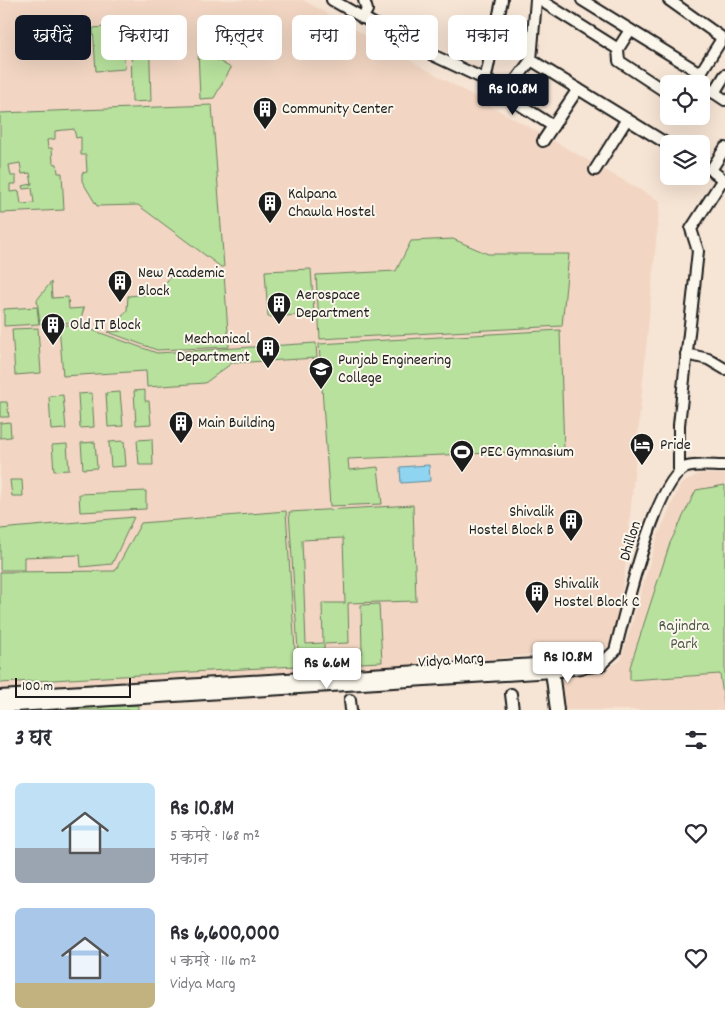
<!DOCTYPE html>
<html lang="hi">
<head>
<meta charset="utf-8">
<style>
	:root { --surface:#fff; --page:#f2f2f3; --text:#2b2b33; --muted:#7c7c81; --accent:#111827 }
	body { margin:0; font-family:Dekko,"Playpen Sans Deva",sans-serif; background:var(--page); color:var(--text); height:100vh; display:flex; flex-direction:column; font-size:19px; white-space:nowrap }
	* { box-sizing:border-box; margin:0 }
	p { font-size:16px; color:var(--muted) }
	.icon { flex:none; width:28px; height:28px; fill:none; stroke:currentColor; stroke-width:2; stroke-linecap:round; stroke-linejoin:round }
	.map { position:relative; height:710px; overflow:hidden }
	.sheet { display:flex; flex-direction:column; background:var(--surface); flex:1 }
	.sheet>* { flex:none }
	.top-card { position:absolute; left:15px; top:15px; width:695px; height:45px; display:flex; gap:10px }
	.tools { position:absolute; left:660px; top:75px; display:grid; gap:10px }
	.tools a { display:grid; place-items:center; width:50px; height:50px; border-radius:8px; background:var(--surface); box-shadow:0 5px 20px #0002; font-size:25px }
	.scale { position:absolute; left:15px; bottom:12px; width:116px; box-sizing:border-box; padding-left:5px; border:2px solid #1c1c1c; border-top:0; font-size:14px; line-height:18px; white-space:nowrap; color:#1c1c1c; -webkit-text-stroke:4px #fbf7ec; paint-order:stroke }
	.price { position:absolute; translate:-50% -42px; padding:0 11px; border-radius:5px; background:#fff; color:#222; font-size:16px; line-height:32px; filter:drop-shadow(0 1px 2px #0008) }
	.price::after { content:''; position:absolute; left:50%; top:30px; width:15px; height:11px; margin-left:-8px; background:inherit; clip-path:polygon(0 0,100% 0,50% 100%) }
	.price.active { background:var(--accent); color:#fff }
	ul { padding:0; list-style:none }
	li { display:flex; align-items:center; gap:15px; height:125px; padding:0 15px }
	li span { display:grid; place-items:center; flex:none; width:140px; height:100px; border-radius:8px; color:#555 }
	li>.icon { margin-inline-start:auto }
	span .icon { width:60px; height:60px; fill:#fffc; stroke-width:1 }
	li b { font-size:21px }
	h2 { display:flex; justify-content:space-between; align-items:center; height:60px; padding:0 15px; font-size:21px }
	.pill { padding:0 18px; border-radius:8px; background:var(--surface); box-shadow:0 5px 20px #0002; font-size:18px; line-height:45px }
	.pill.active { background:var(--accent); color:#fff }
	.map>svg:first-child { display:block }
	.built { fill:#f2d6c3 }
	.green { fill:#b7e19d; stroke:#6a7e5c; fill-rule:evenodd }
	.water { fill:#8fd5f1; stroke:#618b9c }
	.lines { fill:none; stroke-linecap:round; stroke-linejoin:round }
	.minor-casing { stroke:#1c1c1c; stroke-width:14 }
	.major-casing { stroke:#1c1c1c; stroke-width:16 }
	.minor { stroke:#fbf7ec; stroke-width:10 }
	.major { stroke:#fbf7ec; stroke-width:12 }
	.labels { text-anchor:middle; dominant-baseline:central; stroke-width:4; stroke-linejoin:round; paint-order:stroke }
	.poi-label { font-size:16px; fill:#1c1c1c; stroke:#fbf7ec; text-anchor:start }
	.street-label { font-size:16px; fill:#1c1c1c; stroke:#fbf7ec }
	.park-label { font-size:16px; fill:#4a5743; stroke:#fbf7ec }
</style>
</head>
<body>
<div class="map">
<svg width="725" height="710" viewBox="0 0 725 710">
	<rect width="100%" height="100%" fill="#f6e4d4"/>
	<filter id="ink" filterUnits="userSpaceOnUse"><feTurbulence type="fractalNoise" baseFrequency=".02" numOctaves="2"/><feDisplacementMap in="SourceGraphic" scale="10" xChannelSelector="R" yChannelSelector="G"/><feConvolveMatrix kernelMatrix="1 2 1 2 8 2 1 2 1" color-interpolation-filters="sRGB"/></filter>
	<g filter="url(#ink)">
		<!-- built -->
		<g class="built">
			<path d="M0,0H303L660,201L624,580L611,647L298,678L0,697Z"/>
			<path d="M698,474H725V710H563L559,677L603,671L621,660L657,538L680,485Z"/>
		</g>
		<!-- green -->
		<g class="green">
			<path d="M122,26L125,69L96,71L93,28Z"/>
			<path d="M131,27H149L151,101L132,102Z"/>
			<path d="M198,49L231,68L214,98L200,99Z"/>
			<path d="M212,105L224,267H221L138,205L97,206L82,181V173L87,172L86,155H81V137L76,138L74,129L55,131V139L47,140L48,148H52L53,163L57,164L58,173H62L64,210L0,213V113ZM20,163L22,174L30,173L32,184L22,186L23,189L32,188L34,203L21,204L19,191L10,192V184H16V176H11L9,165Z"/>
			<path d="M453,239L488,254H569L562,326L320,339L316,275L396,271L411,241Z"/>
			<path d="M311,269L314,314L268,317L265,271Z"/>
			<path d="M224,273L229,347L157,350L108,332L121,331V318L127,310L128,296L150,294V289L162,288L170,277Z"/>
			<path d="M51,282L52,298L68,297L69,309L84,308L80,322L40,324L37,300Z"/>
			<path d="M37,307L39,324L4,326V309Z"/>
			<path d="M59,325H78L157,353L316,343L317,358L232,363L205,383L147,387L146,371L63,376Z"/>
			<path d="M38,328L41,373L15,375L12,329Z"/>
			<path d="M560,330L564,450L348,459L349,470L378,467L382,504L330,506L319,344Z"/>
			<path d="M145,390V401H149L151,424L136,425L134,391Z"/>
			<path d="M120,392L123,426L108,427L106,393Z"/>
			<path d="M92,393L94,427L80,428L78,394Z"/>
			<path d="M63,395L66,429L51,430L49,396Z"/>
			<path d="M0,402H7L9,417H0Z"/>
			<path d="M10,422L11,437L0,438V423Z"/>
			<path d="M152,439L153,465H139L137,440Z"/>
			<path d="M124,441L126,466L111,467L109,442Z"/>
			<path d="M95,442L97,468L83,469L81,443Z"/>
			<path d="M67,444L69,470L54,471L52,445Z"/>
			<path d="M10,480H22L23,496H12Z"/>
			<path d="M725,485V710L720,674L630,680V667L670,543L696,490Z"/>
			<path d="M146,491V509L80,512L79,494Z"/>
			<path d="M413,505L416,601L348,603L349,643L324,644V654L362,653L361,605L379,604L382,662L299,666L289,512ZM343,538L345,603H322L323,643L306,644L302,540Z"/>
			<path d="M286,511L296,666L0,683V572L115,571L141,523Z"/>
			<path d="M134,517L112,564L81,567L80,555L24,557V570H0V529Z"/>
			<path d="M138,705V710H72L78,708Z"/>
		</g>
		<!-- water -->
		<path class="water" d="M429,465L430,481L401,483L400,467Z"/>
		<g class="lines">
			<defs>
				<g id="minor">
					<path d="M332,0L411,45L501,87L513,84L531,60"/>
					<path d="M536,0L531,60L669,145"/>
					<path d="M540,0L618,49"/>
					<path d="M582,0L700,73"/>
					<path d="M669,0L721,37L720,42L696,80L701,84"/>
					<path d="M362,18L367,10L364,0"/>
					<path d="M630,30L618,49L619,61L669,94"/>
					<path d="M485,81L502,0"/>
					<path d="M513,84L511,94L514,101L553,126"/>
					<path d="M701,84L725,100"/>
					<path d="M714,93L725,75"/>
					<path d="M543,141L578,89"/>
					<path d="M725,148L711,170L725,181"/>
					<path d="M595,170L627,119"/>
					<path d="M686,354L708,359L725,369"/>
					<path d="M679,472V425L698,251L691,229L723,179"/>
					<path d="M601,664L615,651C624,617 655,478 687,467C697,464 714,466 725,466"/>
					<path d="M511,694L513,710"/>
					<path d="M350,700L351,710"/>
				</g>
				<g id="major">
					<path d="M551,663L557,710"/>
					<path d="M0,697L569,663"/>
					<path d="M0,706L552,671L601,664"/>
				</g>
			</defs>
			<!-- minor casing -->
			<use href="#minor" class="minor-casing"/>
			<!-- major casing -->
			<use href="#major" class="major-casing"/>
			<!-- minor -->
			<use href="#minor" class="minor"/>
			<!-- major -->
			<use href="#major" class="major"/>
		</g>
	</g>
	<!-- icons -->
	<defs>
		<symbol id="building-pin" viewBox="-11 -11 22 30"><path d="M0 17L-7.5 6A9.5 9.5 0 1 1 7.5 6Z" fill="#1c1c1c" stroke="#fbf7ec"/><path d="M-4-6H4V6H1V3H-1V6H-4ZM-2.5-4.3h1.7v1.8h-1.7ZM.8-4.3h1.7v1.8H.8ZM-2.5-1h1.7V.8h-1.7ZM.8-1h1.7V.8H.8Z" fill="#fff"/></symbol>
		<symbol id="university-pin" viewBox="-11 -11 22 30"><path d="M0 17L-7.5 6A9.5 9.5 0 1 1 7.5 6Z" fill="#1c1c1c" stroke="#fbf7ec"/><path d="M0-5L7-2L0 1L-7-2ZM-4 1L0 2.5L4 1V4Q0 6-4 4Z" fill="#fff"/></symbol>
		<symbol id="hotel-pin" viewBox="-11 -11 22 30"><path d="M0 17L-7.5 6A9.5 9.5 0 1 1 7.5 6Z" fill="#1c1c1c" stroke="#fbf7ec"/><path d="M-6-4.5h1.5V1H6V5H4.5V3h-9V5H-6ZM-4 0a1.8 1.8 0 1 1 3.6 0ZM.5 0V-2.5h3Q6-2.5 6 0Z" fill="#fff"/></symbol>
		<symbol id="stadium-pin" viewBox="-11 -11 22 30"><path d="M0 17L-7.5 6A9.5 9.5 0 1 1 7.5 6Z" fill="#1c1c1c" stroke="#fbf7ec"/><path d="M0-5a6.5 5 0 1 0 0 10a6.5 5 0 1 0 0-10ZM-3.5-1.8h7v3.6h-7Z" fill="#fff"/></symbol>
	</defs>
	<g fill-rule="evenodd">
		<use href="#building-pin" x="251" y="95" width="28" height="38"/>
		<use href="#building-pin" x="256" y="189" width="28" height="38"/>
		<use href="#building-pin" x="106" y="268" width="28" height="38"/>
		<use href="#building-pin" x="265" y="290" width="28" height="38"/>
		<use href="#building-pin" x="39" y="311" width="28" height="38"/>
		<use href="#building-pin" x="254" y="334" width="28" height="38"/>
		<use href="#university-pin" x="307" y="355" width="28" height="38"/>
		<use href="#building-pin" x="167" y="409" width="28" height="38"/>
		<use href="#hotel-pin" x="628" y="431" width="28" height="38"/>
		<use href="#stadium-pin" x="448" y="438" width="28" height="38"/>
		<use href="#building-pin" x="557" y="507" width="28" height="38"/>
		<use href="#building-pin" x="523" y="579" width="28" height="38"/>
	</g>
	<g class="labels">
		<!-- poi labels -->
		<g class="poi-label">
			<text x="282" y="109">Community Center</text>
			<text x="288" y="194">Kalpana<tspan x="288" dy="18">Chawla Hostel</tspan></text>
			<text x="138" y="273">New Academic<tspan x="138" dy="18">Block</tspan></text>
			<text x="296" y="295">Aerospace<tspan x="296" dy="18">Department</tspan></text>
			<text x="70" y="325">Old IT Block</text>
			<text x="250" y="339" text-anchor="end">Mechanical<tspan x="250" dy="18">Department</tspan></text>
			<text x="338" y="360">Punjab Engineering<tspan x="338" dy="18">College</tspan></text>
			<text x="198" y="423">Main Building</text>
			<text x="660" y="445">Pride</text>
			<text x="480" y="452">PEC Gymnasium</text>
			<text x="554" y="512" text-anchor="end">Shivalik<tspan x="554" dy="18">Hostel Block B</tspan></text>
			<text x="554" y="584">Shivalik<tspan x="554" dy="18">Hostel Block C</tspan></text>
		</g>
		<!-- street labels -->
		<g class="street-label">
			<text transform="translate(631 541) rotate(-73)">Dhillon</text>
			<text transform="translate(451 661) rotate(-4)">Vidya Marg</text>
		</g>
		<!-- park labels -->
		<g class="park-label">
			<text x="684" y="626">Rajindra<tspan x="684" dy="18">Park</tspan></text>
		</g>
	</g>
</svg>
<div class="tools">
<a><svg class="icon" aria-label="locate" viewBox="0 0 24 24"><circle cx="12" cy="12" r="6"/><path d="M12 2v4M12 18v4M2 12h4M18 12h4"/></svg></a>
<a><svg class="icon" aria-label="layers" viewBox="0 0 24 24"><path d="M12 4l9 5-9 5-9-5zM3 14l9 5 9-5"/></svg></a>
</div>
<div class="scale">100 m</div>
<b class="price active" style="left:513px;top:116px">Rs 10.8M</b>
<b class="price" style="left:568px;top:684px">Rs 10.8M</b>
<b class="price" style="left:327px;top:690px">Rs 6.6M</b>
<div class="top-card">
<a class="pill active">खरीदें</a>
<a class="pill">किराया</a>
<a class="pill">फ़िल्टर</a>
<a class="pill">नया</a>
<a class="pill">फ़्लैट</a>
<a class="pill">मकान</a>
</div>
</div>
<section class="sheet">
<h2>3 घर<svg class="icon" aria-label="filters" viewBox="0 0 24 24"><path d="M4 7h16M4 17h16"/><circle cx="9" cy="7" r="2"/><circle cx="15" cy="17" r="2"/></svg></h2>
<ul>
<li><span style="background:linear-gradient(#bfe0f5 65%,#9aa5b1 0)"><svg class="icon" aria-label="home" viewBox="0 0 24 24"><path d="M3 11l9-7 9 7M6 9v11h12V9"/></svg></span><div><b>Rs 10.8M</b><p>5 कमरे · 168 m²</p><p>मकान</p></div><svg class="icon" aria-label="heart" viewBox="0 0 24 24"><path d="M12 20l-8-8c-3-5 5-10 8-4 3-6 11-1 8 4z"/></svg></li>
<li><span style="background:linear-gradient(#a9c7e8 75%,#c2b280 0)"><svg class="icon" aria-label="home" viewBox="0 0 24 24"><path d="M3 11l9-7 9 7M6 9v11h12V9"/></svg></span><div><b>Rs 6,600,000</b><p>4 कमरे · 116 m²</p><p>Vidya Marg</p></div><svg class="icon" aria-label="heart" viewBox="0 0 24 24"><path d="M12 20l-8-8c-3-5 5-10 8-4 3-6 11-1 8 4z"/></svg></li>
</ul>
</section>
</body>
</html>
